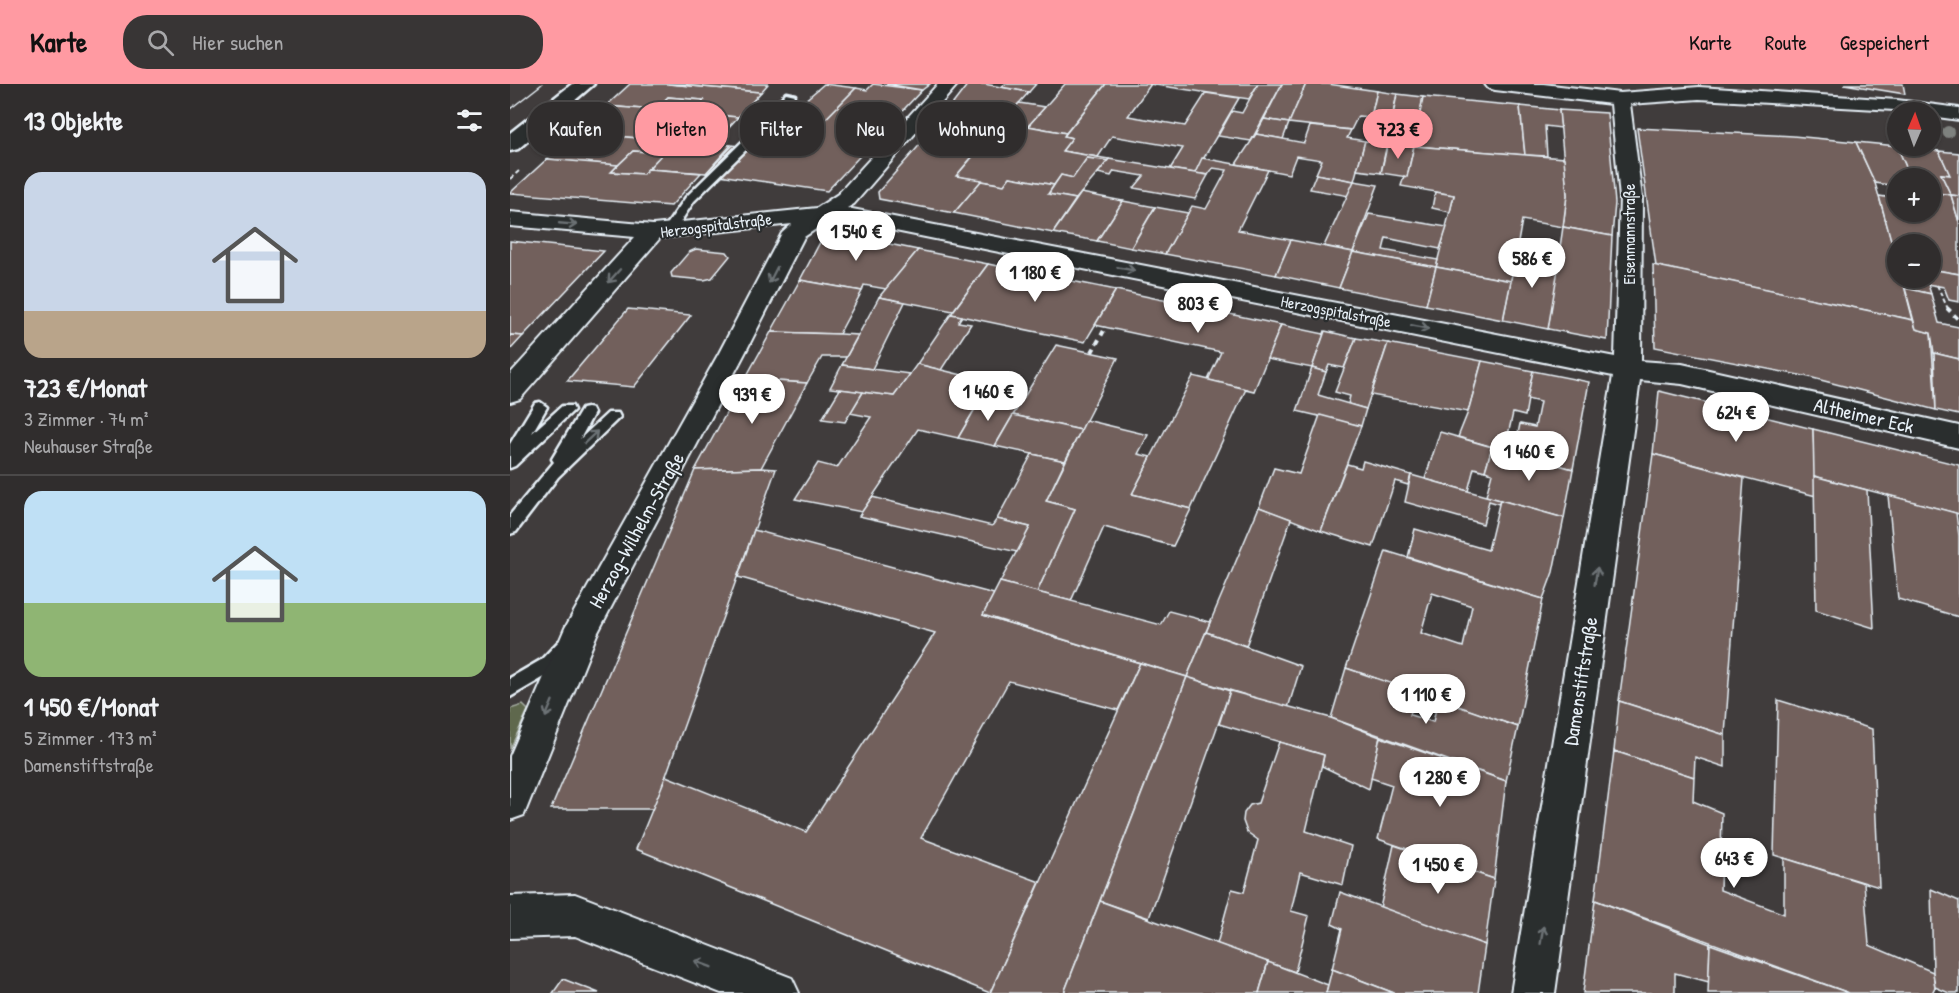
<!DOCTYPE html>
<html lang="de">
<head>
<meta charset="utf-8">
<style>
	:root { --surface:#302d2d; --page:#383535; --text:#f1f3f6; --muted:#a8a8aa; --line:#4b4949; --accent:#ff9aa2 }
	body { margin:0; font-family:"Patrick Hand",sans-serif; background:var(--page); color:var(--text); height:100vh; display:flex; flex-direction:column; font-size:22px; white-space:nowrap }
	* { box-sizing:border-box; margin:0 }
	p { font-size:20px; color:var(--muted) }
	.icon { flex:none; width:33px; height:33px; fill:none; stroke:currentColor; stroke-width:2; stroke-linecap:round; stroke-linejoin:round }
	.map { position:relative; flex:1; overflow:hidden }
	.panel { display:flex; flex-direction:column; background:var(--surface); width:510px }
	.panel>* { flex:none }
	.guide { position:absolute; left:18px; top:18px; width:570px; height:54px; display:flex; gap:12px }
	.needle { width:39px; rotate:2deg }
	.buttons { position:absolute; left:1377px; top:18px; display:grid; gap:12px }
	.buttons a { display:grid; place-items:center; width:54px; height:54px; border-radius:50%; background:var(--surface); box-shadow:0 2px 4px #0004,0 0 0 2px var(--line); font-size:30px }
	.price { position:absolute; translate:-50% -51px; padding:0 14px; border-radius:21px; background:#fff; color:#222; font-size:20px; line-height:39px; filter:drop-shadow(0 2px 3px #0008) }
	.price::after { content:''; position:absolute; left:50%; top:36px; width:18px; height:14px; margin-left:-9px; background:inherit; clip-path:polygon(0 0,100% 0,50% 100%) }
	.price.current { background:var(--accent); color:#111 }
	ul { padding:0; list-style:none }
	li { display:grid; align-content:center; gap:12px; height:318px; padding:0 24px }
	li+li { border-top:2px solid var(--line) }
	li span { display:grid; place-items:center; height:186px; border-radius:18px; color:#555 }
	li>.icon { margin-inline-start:auto }
	span .icon { width:108px; height:108px; fill:#fffc; stroke-width:1 }
	li b { font-size:26px }
	h2 { display:flex; justify-content:space-between; align-items:center; height:72px; padding:0 24px; font-size:26px }
	.chip { padding:0 21px; border-radius:24px; background:var(--surface); box-shadow:0 2px 4px #0004,0 0 0 2px var(--line); font-size:21px; line-height:54px }
	.chip.current { background:var(--accent); color:#111 }
	header { display:flex; align-items:center; gap:36px; box-sizing:border-box; height:84px; padding:0 30px; background:var(--accent); color:#111 }
	header strong { font-size:28px }
	nav { display:flex; gap:33px; margin-inline-start:auto; font-size:21px }
	.search { width:420px; height:54px; background:var(--page); display:flex; align-items:center; gap:15px; box-sizing:border-box; padding:0 21px; border-radius:24px; color:var(--muted); font-size:22px }
	main { display:flex; flex:1; min-height:0 }
	.map>svg:first-child { display:block }
	.green { fill:#5f674d; stroke:#a4aca2; stroke-width:1.5 }
	.building { fill:#72605b; stroke:#e8f1f8; stroke-width:1.5; fill-rule:evenodd }
	.lines { fill:none; stroke-linecap:round; stroke-linejoin:round }
	.lane-casing { stroke:#e8f1f8; stroke-width:5 }
	.street-casing { stroke:#e8f1f8; stroke-width:4 }
	.secondary-casing { stroke:#e8f1f8; stroke-width:5 }
	.path-far1 { stroke:#e8f1f8; stroke-width:2; stroke-dasharray:4.5 3; stroke-linecap:butt }
	.path { stroke:#e8f1f8; stroke-width:4; stroke-dasharray:5 4.5; stroke-linecap:butt }
	.lane { fill:#2a2d2e; fill-rule:evenodd }
	.street { fill:#2a2d2e; fill-rule:evenodd }
	.secondary { fill:#2a2d2e; fill-rule:evenodd }
	.tram { stroke:#e8f1f8; stroke-width:1.5 }
	.tree { fill:#7e817e }
	.oneway { stroke:#6c7275 }
	.labels { text-anchor:middle; dominant-baseline:central; stroke-width:4.5; stroke-linejoin:round; paint-order:stroke }
	.far-street-label { font-size:16px; fill:#e8f1f8; stroke:#2a2d2e }
	.street-label { font-size:20px; fill:#e8f1f8; stroke:#2a2d2e }
</style>
</head>
<body>
<header>
<strong>Karte</strong>
<div class="search"><svg class="icon" aria-label="search" viewBox="0 0 24 24"><circle cx="10" cy="10" r="6"/><path d="M15 15l6 6"/></svg>Hier suchen</div>
<nav><a>Karte</a><a>Route</a><a>Gespeichert</a></nav>
</header>
<main>
<section class="panel">
<h2>13 Objekte<svg class="icon" aria-label="filters" viewBox="0 0 24 24"><path d="M4 7h16M4 17h16"/><circle cx="9" cy="7" r="2"/><circle cx="15" cy="17" r="2"/></svg></h2>
<ul>
<li><span style="background:linear-gradient(#c9d6e8 75%,#b9a48a 0)"><svg class="icon" aria-label="home" viewBox="0 0 24 24"><path d="M3 11l9-7 9 7M6 9v11h12V9"/></svg></span><div><b>723 €/Monat</b><p>3 Zimmer · 74 m²</p><p>Neuhauser Straße</p></div></li>
<li><span style="background:linear-gradient(#bfe0f5 60%,#8fb573 0)"><svg class="icon" aria-label="home" viewBox="0 0 24 24"><path d="M3 11l9-7 9 7M6 9v11h12V9"/></svg></span><div><b>1 450 €/Monat</b><p>5 Zimmer · 173 m²</p><p>Damenstiftstraße</p></div></li>
</ul>
</section>
<div class="map">
<svg width="1449" height="909" viewBox="0 0 1449 909">
	<rect width="100%" height="100%" fill="#403c3c"/>
	<filter id="ink" filterUnits="userSpaceOnUse"><feTurbulence type="fractalNoise" baseFrequency=".0167" numOctaves="2"/><feDisplacementMap in="SourceGraphic" scale="12" xChannelSelector="R" yChannelSelector="G"/><feConvolveMatrix kernelMatrix="1 2 1 2 8 2 1 2 1" color-interpolation-filters="sRGB"/></filter>
	<g filter="url(#ink)">
		<!-- green -->
		<path class="green" d="M13,621L18,626L0,665V625Z"/>
		<!-- building -->
		<g class="building">
			<path d="M120,0H158L251,8L228,33L182,29L194,16L158,13L145,26L96,22Z"/>
			<path d="M158,0H258L251,8Z"/>
			<path d="M314,0L346,4L286,65L260,61L254,68L238,65Z"/>
			<path d="M363,0L412,6L317,107L196,89L223,61L254,68L260,61L286,65L346,4L357,6Z"/>
			<path d="M376,0H420L412,6Z"/>
			<path d="M458,0H474L519,8L477,55L422,47Z"/>
			<path d="M495,0H526L519,8L491,3Z"/>
			<path d="M555,0H596L556,49L518,42Z"/>
			<path d="M596,0H641L618,32L675,42L696,9L729,14L685,89L660,85L673,64L602,52L588,73L552,67L562,54L554,52Z"/>
			<path d="M639,0H748L739,15Z"/>
			<path d="M748,0H772L741,57L708,52L722,27L732,29Z"/>
			<path d="M772,0H796L779,39L754,35Z"/>
			<path d="M796,0H818L867,7L861,33L848,32L841,46L779,39Z"/>
			<path d="M1334,0H1393L1395,10Z"/>
			<path d="M867,7L887,10L880,45L869,43L870,36L861,33Z"/>
			<path d="M887,10L913,13L904,62L878,58Z"/>
			<path d="M158,13L194,16L182,29L145,26Z"/>
			<path d="M913,13L1010,22L1015,71L904,62Z"/>
			<path d="M509,19L535,23L518,42L556,49L554,52L562,54L552,67L599,75L598,77L577,74L563,94L551,91L544,101L500,93L494,101L446,92Z"/>
			<path d="M96,22L145,26L131,39L169,42L182,29L228,33L203,60L66,49Z"/>
			<path d="M1010,22L1049,26L1051,44L1035,42L1037,72L1015,71Z"/>
			<path d="M145,26L182,29L169,42L131,39Z"/>
			<path d="M1049,26L1097,29L1105,119L1102,152L1053,143L1057,111Z"/>
			<path d="M754,35L779,39L773,55L746,50Z"/>
			<path d="M800,42L841,46L837,54L855,57L844,97L806,90L812,76L786,72L779,90L726,80L746,50L794,59Z"/>
			<path d="M869,43L880,45L871,89L847,86L855,57L866,58Z"/>
			<path d="M1127,44L1283,52L1346,58L1365,99L1388,179V194H1392L1403,236L1146,182Z"/>
			<path d="M422,47L477,55L446,92L472,96L444,129L369,115L368,108Z"/>
			<path d="M66,49L203,60L221,61L196,89L138,85L153,69L123,67L108,81L37,75Z"/>
			<path d="M878,58L904,62L897,93L871,89Z"/>
			<path d="M1346,58L1387,62L1401,94H1388V102L1365,99Z"/>
			<path d="M904,62L1054,74L1057,111L1053,143L1012,136L1001,197L926,183L944,111L891,102L894,92L897,93Z"/>
			<path d="M1387,62L1429,67L1440,91L1431,90L1441,111L1420,108V94H1401Z"/>
			<path d="M123,67L153,69L133,90L101,88Z"/>
			<path d="M1429,67L1449,69V112L1441,111L1431,90L1440,91Z"/>
			<path d="M577,74L598,77L566,115L538,110L551,91L563,94Z"/>
			<path d="M692,74L758,86L728,146L781,156L766,191L655,170L682,122L696,125L717,86L703,84L698,91L685,89Z"/>
			<path d="M37,75L108,81L101,88L133,90L138,85L191,89L161,122L0,109Z"/>
			<path d="M599,75L660,85L698,91L685,115L624,104L634,92L604,87L601,92L588,89Z"/>
			<path d="M806,90L844,97L839,112L800,105Z"/>
			<path d="M500,93L544,101L538,110L566,115L543,149L444,129L471,97L494,101Z"/>
			<path d="M844,97L868,101L843,168L814,162Z"/>
			<path d="M925,108L944,111L940,128L922,124Z"/>
			<path d="M1420,108L1441,111L1449,138V190L1420,185V160H1388L1387,178L1369,112L1388,115V128H1420Z"/>
			<path d="M571,109L613,117L587,157L543,149Z"/>
			<path d="M1441,111L1449,112V138Z"/>
			<path d="M613,117L645,123L621,164L587,157Z"/>
			<path d="M645,123L678,129L655,170L621,164Z"/>
			<path d="M859,130L937,143L930,165L876,154L873,166L928,176L926,183L843,168Z"/>
			<path d="M1053,143L1102,152L1097,256L1038,245Z"/>
			<path d="M316,147L408,166L376,205L354,201L352,207L290,196Z"/>
			<path d="M781,156L843,168L829,204L766,191Z"/>
			<path d="M0,157L94,167L13,252L0,251Z"/>
			<path d="M186,165L217,168L220,172L202,194L194,196L162,193L161,189L179,168Z"/>
			<path d="M1007,165L1050,173L1038,245L993,236Z"/>
			<path d="M408,166L478,180L443,227L369,213Z"/>
			<path d="M843,168L926,183L916,221L829,204Z"/>
			<path d="M478,180L532,191L606,206L575,258L441,230Z"/>
			<path d="M1143,181L1403,236L1406,245L1421,249L1426,326L1299,293L1145,263Z"/>
			<path d="M926,183L1001,197L993,236L916,221Z"/>
			<path d="M1420,185L1449,190V218L1439,216L1434,203L1417,200L1416,194H1420Z"/>
			<path d="M1392,194H1416L1421,210L1395,204Z"/>
			<path d="M290,196L352,207L329,250L261,248Z"/>
			<path d="M1395,204L1421,210L1429,239L1449,243V275L1424,269L1421,249L1406,245Z"/>
			<path d="M606,206L771,241L744,307L698,296L711,268L585,241Z"/>
			<path d="M369,213L395,218L362,285L332,281Z"/>
			<path d="M118,225L181,231L124,303L57,297Z"/>
			<path d="M441,230L452,232L448,238L461,240L431,286L407,280Z"/>
			<path d="M771,241L814,250L802,284L757,275Z"/>
			<path d="M815,247L846,254L834,284L819,281L816,288L802,284Z"/>
			<path d="M261,248L329,250L348,251L336,273H312L297,299L235,295Z"/>
			<path d="M0,251L13,252L0,266Z"/>
			<path d="M846,254L878,259L856,325L838,320L840,312L825,308Z"/>
			<path d="M878,259L972,277L958,328L861,311Z"/>
			<path d="M546,261L608,274L571,346L503,331Z"/>
			<path d="M1424,269L1449,275V331L1426,326Z"/>
			<path d="M972,277L1023,287L1015,332L1003,329L997,355L1006,358L1004,369L948,353L958,328Z"/>
			<path d="M407,280L481,298L448,354L408,345L352,428L285,415L308,379L327,384L361,333L340,329L353,308L384,312Z"/>
			<path d="M332,281L362,285L400,290L384,312L320,304Z"/>
			<path d="M802,284L816,288L808,311L856,325L851,342L787,327Z"/>
			<path d="M1023,287L1079,298L1063,385L1004,369L1010,340L1025,343L1030,318L1017,315Z"/>
			<path d="M683,292L736,305L681,425L622,410Z"/>
			<path d="M235,295L297,299L251,384L185,386Z"/>
			<path d="M330,305L353,308L335,338L312,335Z"/>
			<path d="M1149,307L1303,345L1306,412L1143,370Z"/>
			<path d="M472,313L509,321L485,362L448,354Z"/>
			<path d="M503,331L571,346L555,377L485,362Z"/>
			<path d="M810,331L851,342L811,447L749,423L764,384L789,390Z"/>
			<path d="M576,336L638,351L628,370L641,373L622,410L681,425L663,462L594,443L561,517L527,508L565,425L536,417Z"/>
			<path d="M1303,345L1449,381V430L1304,392Z"/>
			<path d="M930,348L982,363L975,387L964,384L958,407L915,395Z"/>
			<path d="M982,363L1063,385L1054,434L976,412L982,389L975,387Z"/>
			<path d="M522,370L555,377L536,417L565,425L527,508L490,498L520,443L487,435Z"/>
			<path d="M1143,370L1234,394L1215,651L1109,617Z"/>
			<path d="M853,377L901,391L898,401L885,397L863,463L811,447L837,380L851,384Z"/>
			<path d="M251,384L266,385L144,725H41L185,386Z"/>
			<path d="M901,391L990,416L989,420L979,417L973,440L895,418Z"/>
			<path d="M1304,392L1357,406L1364,544L1306,526Z"/>
			<path d="M1378,411L1446,429L1449,452V533L1388,515Z"/>
			<path d="M362,413L482,442L487,435L520,443L507,468L349,432Z"/>
			<path d="M990,416L1054,434L1043,488L1033,515L898,473L905,445L978,466Z"/>
			<path d="M749,423L781,435L736,562L696,548Z"/>
			<path d="M244,446L484,510L473,531L630,579L608,626L499,597L411,754L530,798L480,909L126,765L156,692L296,748L425,549L228,493Z"/>
			<path d="M876,467L1033,515L1008,643L836,584ZM922,509L962,522L953,563L911,549Z"/>
			<path d="M490,498L651,541L659,527L700,538L677,593L473,531Z"/>
			<path d="M696,548L791,582L778,624L677,593Z"/>
			<path d="M630,579L677,593L554,909H480Z"/>
			<path d="M836,584L906,608L900,631L923,638L928,615L1008,643L996,697L821,634Z"/>
			<path d="M677,593L720,607L639,834L590,817Z"/>
			<path d="M720,607L821,634L870,653L859,705L812,682L814,671L709,640Z"/>
			<path d="M1268,616L1362,645L1369,803L1264,771Z"/>
			<path d="M1109,617L1215,651V683L1185,673L1184,693L1104,667Z"/>
			<path d="M870,653L996,697L984,795L868,755L882,701L861,694Z"/>
			<path d="M769,658L814,671L796,747L841,762L833,801L790,788L781,827L799,832L785,888L707,860L722,805L734,808L748,756L737,748L733,737L734,729L740,721L748,719Z"/>
			<path d="M1104,667L1184,693L1183,717L1212,729L1210,806L1274,830V774L1354,799L1359,861L1423,888L1425,903L1422,909H1339L1085,816Z"/>
			<path d="M884,761L984,795L975,861L870,824Z"/>
			<path d="M1421,805L1449,817V909H1439L1425,903L1423,888Z"/>
			<path d="M830,808L975,861L968,909H884L822,885L832,845L822,840Z"/>
			<path d="M1085,816L1200,860L1199,898L1165,889V909H1073Z"/>
			<path d="M590,817L758,878L749,909H554Z"/>
			<path d="M1200,860L1339,909H1198Z"/>
			<path d="M758,878L818,901L816,909H749Z"/>
			<path d="M822,885L884,909H816Z"/>
			<path d="M53,895L89,909H43Z"/>
		</g>
		<g class="lines">
			<defs>
				<g id="lane">
					<path d="M276,9L285,11L243,59L184,117L162,151H154L152,148L176,113L235,55Z"/>
					<path d="M30,318L37,323L22,349L52,322H62L64,326L5,382L0,384V360L25,319Z"/>
					<path d="M77,324L82,325L84,329L70,355L98,329H108L110,333L48,393L6,448L0,450V431L44,378L42,375L72,325Z"/>
					<path d="M55,555L61,557L64,563L43,588L0,613V594L31,576L49,557Z"/>
				</g>
				<g id="street">
					<path d="M428,0H448L344,120L337,124L1105,273L1110,114L1101,20L985,6L978,4L975,0H1033L1110,9L1189,3L1387,16L1449,24V36L1420,32V28L1189,15L1120,20L1132,114L1131,277L1172,280L1449,342V364L1172,300L1130,296L1045,909H1001L1103,292L341,138L318,137L294,153L235,269L87,550L14,731L0,736V672L55,544L209,269L272,149L282,140L150,154L10,315L0,318V290L125,153L0,142V128L143,141L307,124L328,110Z"/>
					<path d="M1396,62H1416L1417,64L1414,68L1407,70L1400,68Z"/>
					<path d="M65,810L282,894L289,909H211L65,852L0,854V812Z"/>
				</g>
				<path id="secondary" d="M62,0H84L8,65L0,67V49Z"/>
			</defs>
			<!-- lane casing -->
			<use href="#lane" class="lane-casing"/>
			<!-- street casing -->
			<use href="#street" class="street-casing"/>
			<!-- secondary casing -->
			<use href="#secondary" class="secondary-casing"/>
			<!-- path-far1 -->
			<g class="path-far1">
				<path d="M0,95L9,87"/>
				<path d="M1427,201L1438,225"/>
			</g>
			<!-- path -->
			<g class="path">
				<path d="M1437,224L1449,236"/>
				<path d="M582,268L596,243"/>
			</g>
			<!-- lane -->
			<use href="#lane" class="lane"/>
			<!-- street -->
			<use href="#street" class="street"/>
			<!-- secondary -->
			<use href="#secondary" class="secondary"/>
			<!-- tram -->
			<path class="tram" d="M0,25L32,0"/>
		</g>
		<!-- trees -->
		<circle class="tree" cx="1438" cy="48" r="6"/>
		<!-- one-way arrows -->
		<defs><path id="oneway-shaft" d="M-6 0H5M1.5-3L5.5 0L1.5 3" fill="none" stroke-width="1.6" stroke-linecap="round" stroke-linejoin="round" transform="scale(1.5)"/></defs>
		<g class="oneway">
			<use href="#oneway-shaft" transform="translate(58 140) rotate(5)"/>
			<use href="#oneway-shaft" transform="translate(616 185) rotate(11)"/>
			<use href="#oneway-shaft" transform="translate(263 191) rotate(117)"/>
			<use href="#oneway-shaft" transform="translate(104 192) rotate(132)"/>
			<use href="#oneway-shaft" transform="translate(910 243) rotate(11)"/>
			<use href="#oneway-shaft" transform="translate(81 353) rotate(-43)"/>
			<use href="#oneway-shaft" transform="translate(1086 492) rotate(-81)"/>
			<use href="#oneway-shaft" transform="translate(39 625) rotate(113)"/>
			<use href="#oneway-shaft" transform="translate(1032 851) rotate(-81)"/>
			<use href="#oneway-shaft" transform="translate(193 880) rotate(-159)"/>
		</g>
	</g>
	<g class="labels">
		<!-- far-street labels -->
		<g class="far-street-label">
			<text transform="translate(206 141) rotate(-7)">Herzogspitalstraße</text>
			<text transform="translate(1119 150) rotate(-90)">Eisenmannstraße</text>
			<text transform="translate(826 227) rotate(11)">Herzogspitalstraße</text>
		</g>
		<!-- street labels -->
		<g class="street-label">
			<text transform="translate(1354 331) rotate(13)">Altheimer Eck</text>
			<text transform="translate(126 446) rotate(-61)">Herzog-Wilhelm-Straße</text>
			<text transform="translate(1070 597) rotate(-81)">Damenstiftstraße</text>
		</g>
	</g>
</svg>
<div class="buttons">
<a><svg class="needle" viewBox="-14 -14 28 28"><path d="M0-13l5 13h-10z" fill="#e53935"/><path d="M0 13l5-13h-10z" fill="#a8a8aa"/></svg></a>
<a>+</a>
<a>−</a>
</div>
<b class="price current" style="left:888px;top:76px">723 €</b>
<b class="price" style="left:346px;top:178px">1 540 €</b>
<b class="price" style="left:1022px;top:205px">586 €</b>
<b class="price" style="left:525px;top:219px">1 180 €</b>
<b class="price" style="left:688px;top:250px">803 €</b>
<b class="price" style="left:478px;top:338px">1 460 €</b>
<b class="price" style="left:242px;top:341px">939 €</b>
<b class="price" style="left:1226px;top:359px">624 €</b>
<b class="price" style="left:1019px;top:398px">1 460 €</b>
<b class="price" style="left:916px;top:641px">1 110 €</b>
<b class="price" style="left:930px;top:724px">1 280 €</b>
<b class="price" style="left:1224px;top:805px">643 €</b>
<b class="price" style="left:928px;top:811px">1 450 €</b>
<div class="guide">
<a class="chip">Kaufen</a>
<a class="chip current">Mieten</a>
<a class="chip">Filter</a>
<a class="chip">Neu</a>
<a class="chip">Wohnung</a>
</div>
</div>
</main>
</body>
</html>
